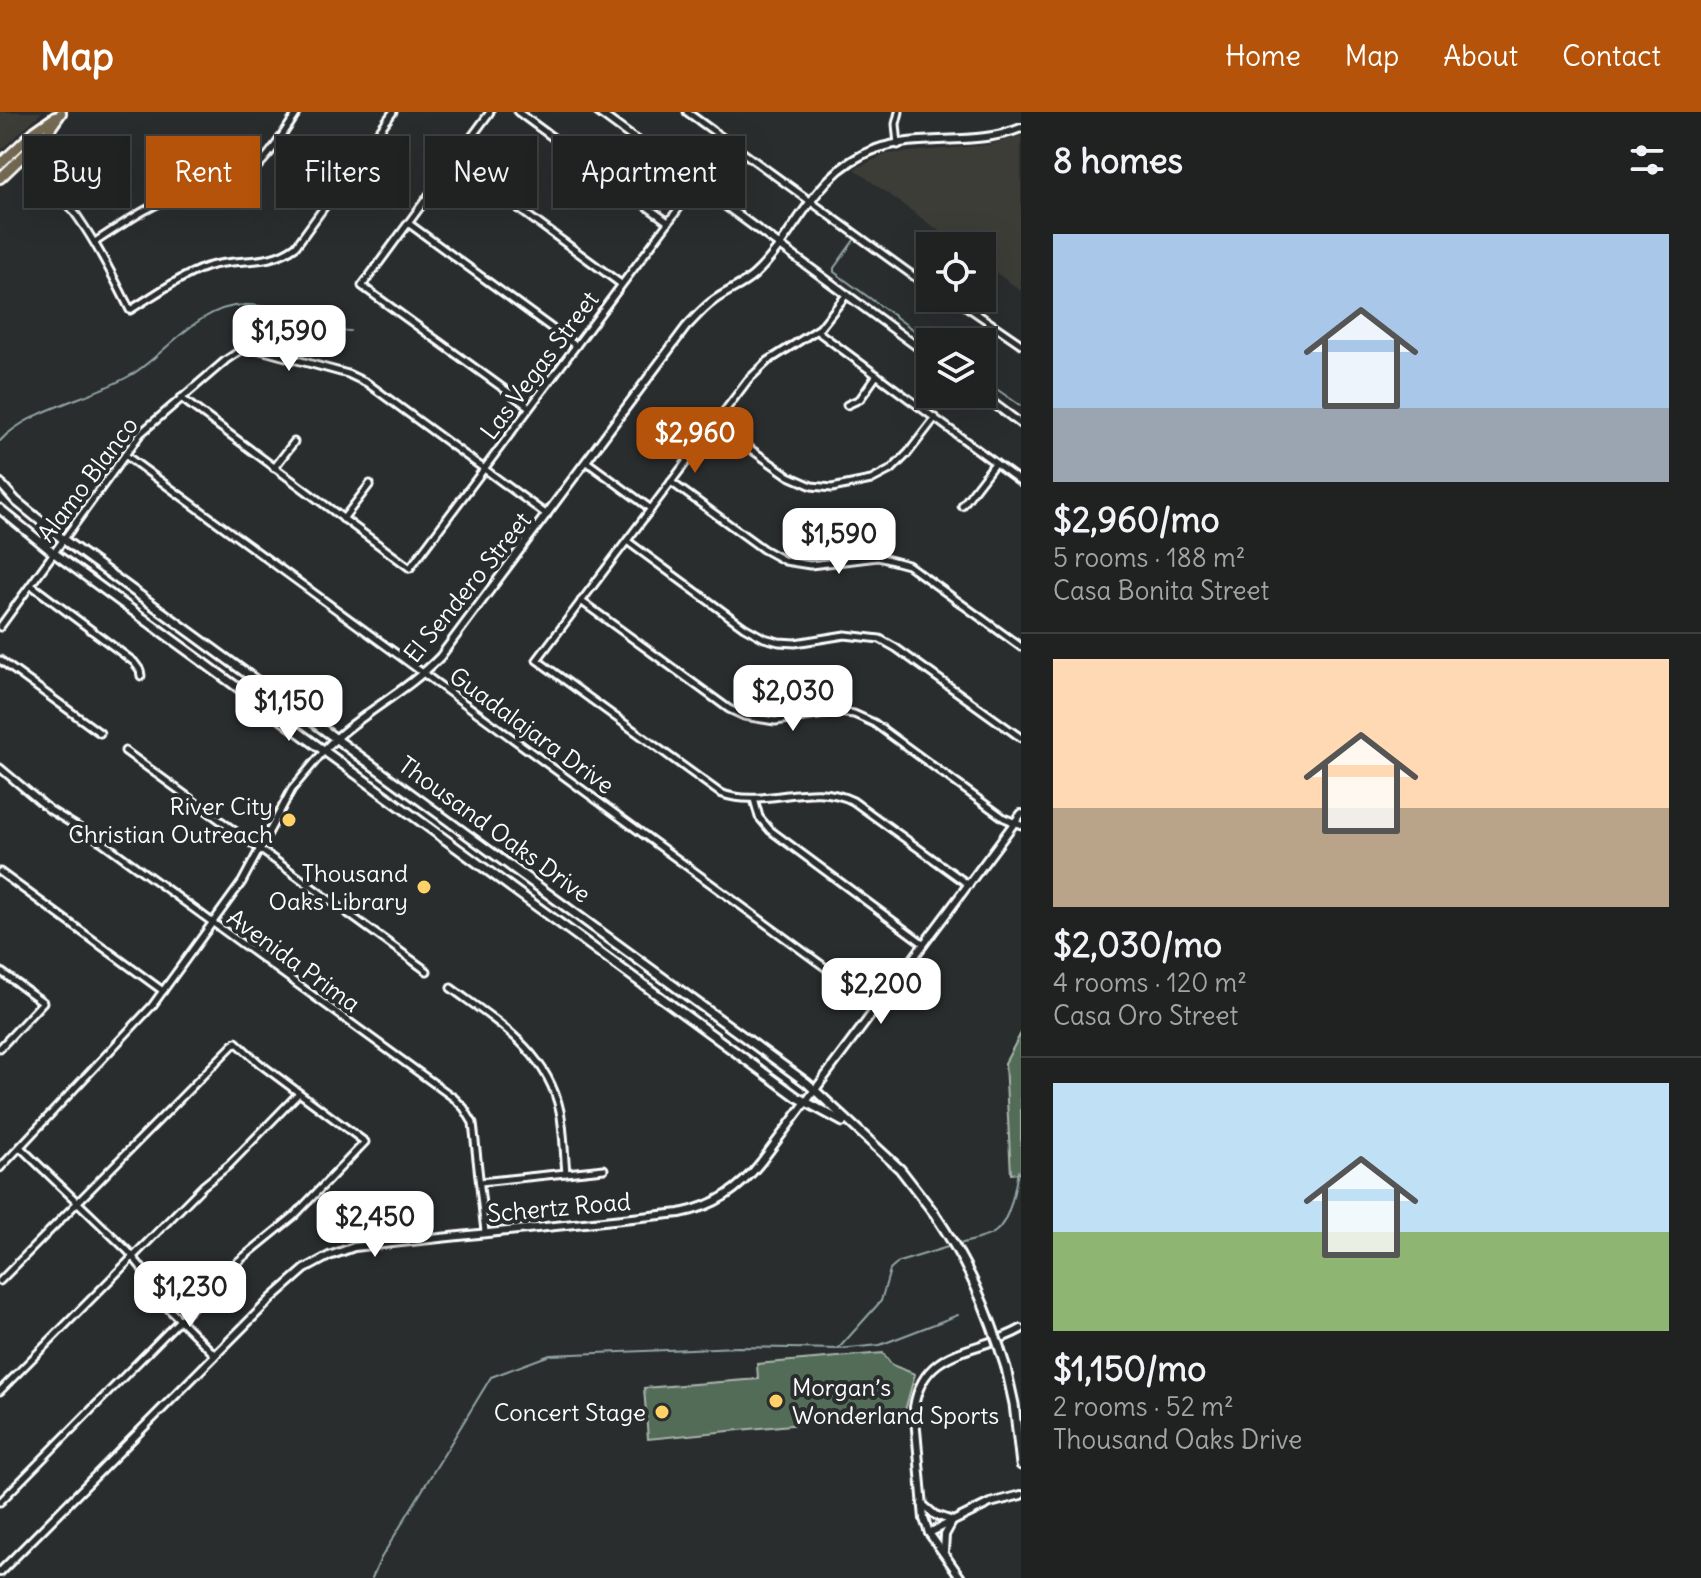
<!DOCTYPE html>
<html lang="en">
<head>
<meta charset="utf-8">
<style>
	:root { --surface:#202222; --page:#282a2a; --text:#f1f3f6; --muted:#a2a4a5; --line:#3d3f40; --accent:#b45309 }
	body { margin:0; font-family:Delius,sans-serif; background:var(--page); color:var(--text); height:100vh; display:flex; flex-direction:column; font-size:30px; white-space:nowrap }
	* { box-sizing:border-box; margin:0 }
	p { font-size:26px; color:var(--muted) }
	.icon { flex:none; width:44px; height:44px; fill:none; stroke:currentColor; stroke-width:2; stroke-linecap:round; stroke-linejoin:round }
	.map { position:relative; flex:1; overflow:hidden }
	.side { display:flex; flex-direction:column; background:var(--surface); width:680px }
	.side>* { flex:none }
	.banner { position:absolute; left:24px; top:24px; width:760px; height:72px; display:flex; gap:16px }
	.tools { position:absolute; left:916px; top:120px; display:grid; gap:16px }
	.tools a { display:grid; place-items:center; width:80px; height:80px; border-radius:0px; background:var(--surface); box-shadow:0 8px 32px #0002,0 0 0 2px var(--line); font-size:40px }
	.price { position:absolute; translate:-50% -68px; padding:0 18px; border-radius:16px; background:#fff; color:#222; font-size:26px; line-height:52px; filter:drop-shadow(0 2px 4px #0008) }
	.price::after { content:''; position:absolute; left:50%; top:48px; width:24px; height:18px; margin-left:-12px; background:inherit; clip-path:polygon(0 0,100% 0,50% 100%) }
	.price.on { background:var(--accent); color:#fff }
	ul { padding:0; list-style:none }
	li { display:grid; align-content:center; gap:16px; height:424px; padding:0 32px }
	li+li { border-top:2px solid var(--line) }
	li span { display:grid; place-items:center; height:248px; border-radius:0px; color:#555 }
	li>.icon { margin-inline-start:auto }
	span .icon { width:144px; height:144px; fill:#fffc; stroke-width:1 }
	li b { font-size:34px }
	h2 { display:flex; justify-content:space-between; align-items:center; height:96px; padding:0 32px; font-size:34px }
	.chip { padding:0 28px; border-radius:0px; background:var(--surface); box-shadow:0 8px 32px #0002,0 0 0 2px var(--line); font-size:28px; line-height:72px }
	.chip.on { background:var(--accent); color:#fff }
	header { display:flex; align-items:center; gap:48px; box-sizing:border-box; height:112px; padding:0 40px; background:var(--accent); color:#fff }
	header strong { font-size:38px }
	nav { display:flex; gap:44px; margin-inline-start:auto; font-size:28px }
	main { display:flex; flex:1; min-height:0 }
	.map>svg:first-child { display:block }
	.built { fill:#3e3c39 }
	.green { fill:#536c59; stroke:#a9b6ac; stroke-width:2 }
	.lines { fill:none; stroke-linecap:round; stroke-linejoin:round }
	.stream { stroke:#93a6a7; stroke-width:2 }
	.minor-casing { stroke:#fff; stroke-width:11 }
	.tertiary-casing { stroke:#fff; stroke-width:12 }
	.secondary-casing { stroke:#fff; stroke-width:13 }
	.primary-casing { stroke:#fff; stroke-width:14 }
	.minor { stroke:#2a2d2e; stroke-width:5 }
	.tertiary { stroke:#2a2d2e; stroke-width:6 }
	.secondary { stroke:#2a2d2e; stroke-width:7 }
	.primary { stroke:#746b52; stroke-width:8 }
	.secondary-bridge-casing { stroke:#fff; stroke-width:13; stroke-linecap:butt }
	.secondary-bridge { stroke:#2a2d2e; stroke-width:7 }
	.poi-dot { fill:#ffd166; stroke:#2a2d2e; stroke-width:3 }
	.labels { text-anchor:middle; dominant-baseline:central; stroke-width:8; stroke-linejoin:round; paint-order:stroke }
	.street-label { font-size:24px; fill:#fff; stroke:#2a2d2e }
	.poi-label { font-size:24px; fill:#fff; stroke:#2a2d2e; text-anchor:end }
</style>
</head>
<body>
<header>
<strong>Map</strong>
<nav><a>Home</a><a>Map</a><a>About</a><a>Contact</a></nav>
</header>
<main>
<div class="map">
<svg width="1021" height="1466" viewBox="0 0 1021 1466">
	<rect width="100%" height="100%" fill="#2a2d2e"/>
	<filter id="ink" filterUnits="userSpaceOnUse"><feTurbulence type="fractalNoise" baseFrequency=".0125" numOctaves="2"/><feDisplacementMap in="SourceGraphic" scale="16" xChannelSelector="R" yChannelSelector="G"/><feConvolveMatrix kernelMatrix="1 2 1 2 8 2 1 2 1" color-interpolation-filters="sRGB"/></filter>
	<g filter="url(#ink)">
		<!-- built -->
		<g class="built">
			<path d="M0,0H42L0,39Z"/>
			<path d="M1021,24V179L982,150V134H960L854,57L887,42L988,33Z"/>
		</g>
		<!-- green -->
		<g class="green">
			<path d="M1021,921V1061L1011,1062L1005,951Z"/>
			<path d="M883,1241L892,1253L915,1262L904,1302L648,1327L644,1276L758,1267L757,1252Z"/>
		</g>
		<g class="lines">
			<!-- stream -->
			<g class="stream">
				<path d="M854,128L834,156V160L930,230"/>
				<path d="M982,267L1021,294"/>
				<path d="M0,329C29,297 92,286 131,263C167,241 198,194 244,193C281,191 313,218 350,219"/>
				<path d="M957,1133C968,1129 985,1127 995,1120C1010,1109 1015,1076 1018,1059"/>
				<path d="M839,1236L881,1189L890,1158L899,1150L951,1134"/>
				<path d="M372,1466L381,1446L491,1265L550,1243L738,1235L838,1237L880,1233L958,1203"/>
			</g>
			<defs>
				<g id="minor">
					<path d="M490,0L362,174L529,295"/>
					<path d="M518,0L668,110"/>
					<path d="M687,0L930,176"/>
					<path d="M898,33L896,12L899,0"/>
					<path d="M23,44C73,86 102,141 130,198C155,183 179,165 206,155C238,144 266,156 296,134L393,0"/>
					<path d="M519,97L621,172"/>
					<path d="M408,111L576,234"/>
					<path d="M95,130C123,112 150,92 182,82C203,75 229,75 247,63C269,48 283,21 298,0"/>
					<path d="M847,182L820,216L768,249L748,268L537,548L720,681C764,698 810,667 853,689L969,773"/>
					<path d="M954,186L1021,232"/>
					<path d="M817,219L1021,370"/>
					<path d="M181,286L410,456L697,72"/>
					<path d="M847,293L860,287L877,263"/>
					<path d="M715,312L789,364L812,374L832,376L871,368L892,357L908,341L935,306"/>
					<path d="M125,343L878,894"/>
					<path d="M587,350L651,397"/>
					<path d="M274,356L294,330"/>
					<path d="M671,370L763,437L785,449L810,453L878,445L908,453L1021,535"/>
					<path d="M962,394L995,351"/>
					<path d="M343,407L370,372"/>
					<path d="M627,429L744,515L764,526L779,530L795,531L845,523L880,527L896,536L1021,626"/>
					<path d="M31,473L134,550L140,558L141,564"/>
					<path d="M581,489L729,597L744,604L775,609L839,600L854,602L874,611L1004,706L1021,713"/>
					<path d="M0,515L141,321L226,248L241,238L257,237L348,262L367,271L547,403"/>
					<path d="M0,548L100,621"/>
					<path d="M125,639L427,859"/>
					<path d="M0,656L50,698L102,730L454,986L464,996L473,1011L485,1120"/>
					<path d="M754,687L759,705L770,718L924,832"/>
					<path d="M0,760L163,879"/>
					<path d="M0,859L43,890L0,936"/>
					<path d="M451,876C497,910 547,939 560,999C564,1019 564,1041 566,1061"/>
					<path d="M20,1035L128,1139L141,1155L158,1186L215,1243"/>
					<path d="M0,1056L152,894L242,770L292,677L324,639"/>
					<path d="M480,1070L604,1057"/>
					<path d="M0,1169L236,930L259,951L365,1030L294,1104L235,1152L0,1390"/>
					<path d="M0,1279L203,1074L229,1053L299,981"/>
				</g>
				<g id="tertiary">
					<path d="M598,0L930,244"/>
					<path d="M981,282L1021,312"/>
					<path d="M325,637C359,602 405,581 440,545L686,215C695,206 703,196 713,189C726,179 742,174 754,163C799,121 813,59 876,37C922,21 975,35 1021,16"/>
					<path d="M922,1392L935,1403L953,1409"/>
					<path d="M929,1421L990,1391L1021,1383"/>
					<path d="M944,1439L945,1423L951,1412"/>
					<path d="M0,1460L272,1186L305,1157L329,1144L354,1135L680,1101C715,1094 739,1078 761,1050L1021,702"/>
					<path d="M961,1466L929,1421L924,1407L914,1295C924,1233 978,1242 1021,1217"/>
				</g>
				<g id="secondary">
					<path d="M0,371L16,389L64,428L807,971L900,1057L934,1101"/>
					<path d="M0,397L54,441L797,985L843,1010"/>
					<path d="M1006,1256L1014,1292L1021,1353"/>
				</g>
				<g id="primary">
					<path d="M0,52L35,19L55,5"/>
					<path d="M0,66L47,21L61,1"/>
				</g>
			</defs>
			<!-- minor casing -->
			<use href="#minor" class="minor-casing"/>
			<!-- tertiary casing -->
			<use href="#tertiary" class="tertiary-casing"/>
			<!-- secondary casing -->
			<use href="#secondary" class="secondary-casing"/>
			<!-- primary casing -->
			<use href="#primary" class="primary-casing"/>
			<!-- minor -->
			<use href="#minor" class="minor"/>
			<!-- tertiary -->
			<use href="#tertiary" class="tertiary"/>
			<!-- secondary -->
			<use href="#secondary" class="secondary"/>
			<!-- primary -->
			<use href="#primary" class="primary"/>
			<defs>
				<path id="secondary-bridge" d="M934,1101C968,1151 988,1198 1006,1256"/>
			</defs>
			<!-- secondary-bridge casing -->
			<use href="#secondary-bridge" class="secondary-bridge-casing"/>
			<!-- secondary-bridge -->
			<use href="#secondary-bridge" class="secondary-bridge"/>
		</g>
	</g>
	<!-- markers -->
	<g class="poi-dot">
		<circle cx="289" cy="708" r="8"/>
		<circle cx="424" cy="775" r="8"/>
		<circle cx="776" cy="1289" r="8"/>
		<circle cx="662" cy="1300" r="8"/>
	</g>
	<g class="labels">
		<!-- street labels -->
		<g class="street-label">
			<text transform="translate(539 253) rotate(-53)">Las Vegas Street</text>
			<text transform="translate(87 367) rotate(-53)">Alamo Blanco</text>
			<text transform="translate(467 475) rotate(-51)">El Sendero Street</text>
			<text transform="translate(532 618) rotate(36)">Guadalajara Drive</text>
			<text transform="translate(495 717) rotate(36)">Thousand Oaks Drive</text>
			<text transform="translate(294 848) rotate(36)">Avenida Prima</text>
			<text transform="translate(559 1095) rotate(-5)">Schertz Road</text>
		</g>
		<!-- poi labels -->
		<g class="poi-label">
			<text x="273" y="694">River City<tspan x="273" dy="28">Christian Outreach</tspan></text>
			<text x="408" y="761">Thousand<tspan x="408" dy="28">Oaks Library</tspan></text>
			<text x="792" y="1275" text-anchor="start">Morgan’s<tspan x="792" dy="28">Wonderland Sports</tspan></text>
			<text x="646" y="1300">Concert Stage</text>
		</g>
	</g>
</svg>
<div class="tools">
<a><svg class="icon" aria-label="locate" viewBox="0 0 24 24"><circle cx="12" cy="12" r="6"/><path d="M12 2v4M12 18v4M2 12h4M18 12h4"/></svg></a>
<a><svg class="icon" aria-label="layers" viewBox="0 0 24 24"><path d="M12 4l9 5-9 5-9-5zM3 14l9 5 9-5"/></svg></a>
</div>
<b class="price" style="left:289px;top:261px">$1,590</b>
<b class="price on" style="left:695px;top:363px">$2,960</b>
<b class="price" style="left:839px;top:464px">$1,590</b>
<b class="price" style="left:793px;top:621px">$2,030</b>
<b class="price" style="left:289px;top:631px">$1,150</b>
<b class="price" style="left:881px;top:914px">$2,200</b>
<b class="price" style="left:375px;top:1147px">$2,450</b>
<b class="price" style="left:190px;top:1217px">$1,230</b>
<div class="banner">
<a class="chip">Buy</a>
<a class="chip on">Rent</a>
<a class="chip">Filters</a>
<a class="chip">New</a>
<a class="chip">Apartment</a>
</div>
</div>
<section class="side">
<h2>8 homes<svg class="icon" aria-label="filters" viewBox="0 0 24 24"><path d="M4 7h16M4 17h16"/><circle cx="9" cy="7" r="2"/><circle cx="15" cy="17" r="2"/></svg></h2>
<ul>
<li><span style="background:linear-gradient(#a9c7e8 70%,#9aa5b1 0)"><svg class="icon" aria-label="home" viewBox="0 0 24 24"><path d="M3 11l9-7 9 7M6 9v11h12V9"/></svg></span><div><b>$2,960/mo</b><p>5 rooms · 188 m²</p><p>Casa Bonita Street</p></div></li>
<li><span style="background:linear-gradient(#ffd9b3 60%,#b9a48a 0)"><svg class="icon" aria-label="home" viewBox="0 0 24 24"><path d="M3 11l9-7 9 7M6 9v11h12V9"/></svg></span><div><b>$2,030/mo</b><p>4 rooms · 120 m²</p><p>Casa Oro Street</p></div></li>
<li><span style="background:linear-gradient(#bfe0f5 60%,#8fb573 0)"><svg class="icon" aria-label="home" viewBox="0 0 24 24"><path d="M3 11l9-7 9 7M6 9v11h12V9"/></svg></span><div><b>$1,150/mo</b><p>2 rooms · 52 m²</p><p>Thousand Oaks Drive</p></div></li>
</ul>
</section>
</main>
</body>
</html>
